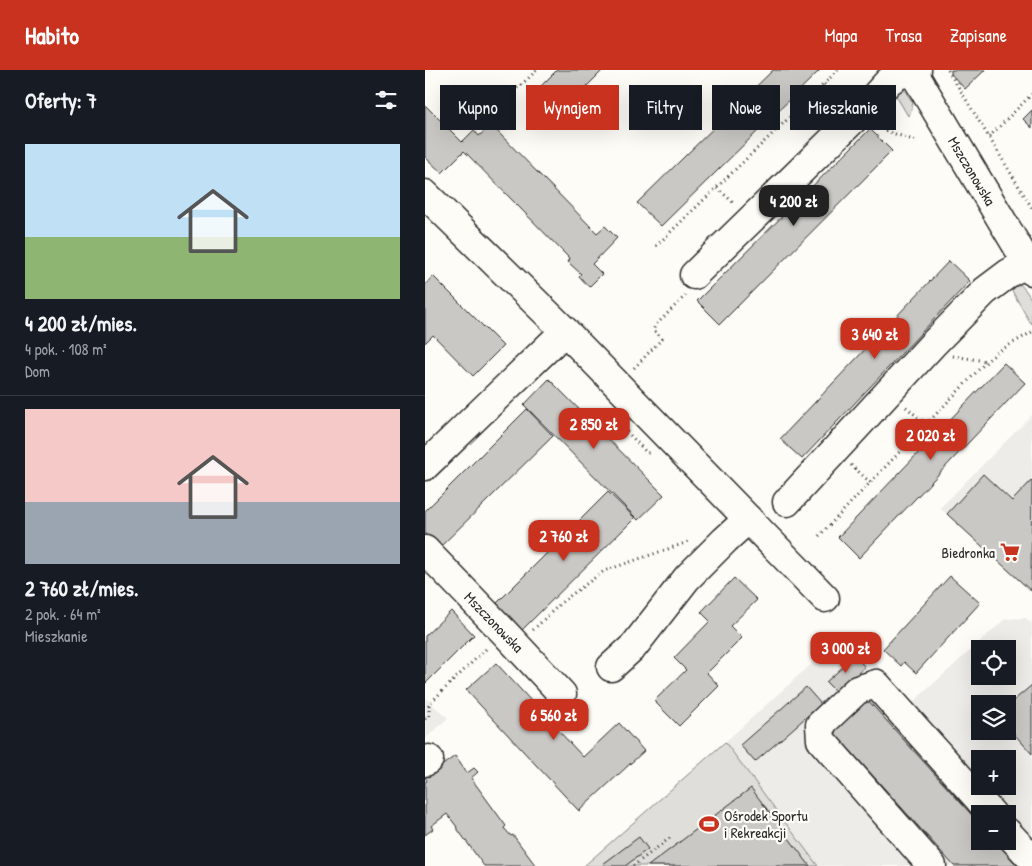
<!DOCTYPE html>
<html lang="pl">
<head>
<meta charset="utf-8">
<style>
	:root { --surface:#171b24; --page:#20242c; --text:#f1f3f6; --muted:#9ea1a6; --line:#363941; --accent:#c8321e }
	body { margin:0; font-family:"Patrick Hand",sans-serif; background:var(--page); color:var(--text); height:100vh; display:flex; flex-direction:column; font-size:19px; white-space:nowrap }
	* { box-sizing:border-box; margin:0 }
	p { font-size:16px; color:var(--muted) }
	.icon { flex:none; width:28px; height:28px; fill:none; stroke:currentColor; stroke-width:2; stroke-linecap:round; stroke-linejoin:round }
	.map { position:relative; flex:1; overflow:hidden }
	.details { display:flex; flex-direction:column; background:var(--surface); width:425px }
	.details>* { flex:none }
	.top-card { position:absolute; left:15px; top:15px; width:475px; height:45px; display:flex; gap:10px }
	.controls { position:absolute; left:546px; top:570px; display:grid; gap:10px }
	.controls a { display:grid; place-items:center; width:45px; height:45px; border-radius:0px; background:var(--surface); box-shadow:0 5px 20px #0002; font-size:25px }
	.price { position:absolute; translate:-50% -42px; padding:0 11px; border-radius:10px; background:var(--accent); color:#fff; font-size:16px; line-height:32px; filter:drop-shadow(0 1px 2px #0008) }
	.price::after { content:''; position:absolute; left:50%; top:30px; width:15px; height:11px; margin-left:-8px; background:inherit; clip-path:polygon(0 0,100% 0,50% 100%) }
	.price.active { background:#222; color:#fff }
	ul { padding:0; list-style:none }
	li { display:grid; align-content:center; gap:10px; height:265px; padding:0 25px }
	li+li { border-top:1px solid var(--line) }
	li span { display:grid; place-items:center; height:155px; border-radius:0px; color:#555 }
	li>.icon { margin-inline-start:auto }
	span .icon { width:90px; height:90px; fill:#fffc; stroke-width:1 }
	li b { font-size:21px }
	h2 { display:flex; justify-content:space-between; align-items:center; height:60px; padding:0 25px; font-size:21px }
	.pill { padding:0 18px; border-radius:0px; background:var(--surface); box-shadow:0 5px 20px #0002; font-size:18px; line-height:45px }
	.pill.active { background:var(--accent); color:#fff }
	header { display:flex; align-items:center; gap:30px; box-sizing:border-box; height:70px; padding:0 25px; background:var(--accent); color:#fff }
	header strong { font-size:24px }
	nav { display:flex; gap:28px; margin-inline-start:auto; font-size:18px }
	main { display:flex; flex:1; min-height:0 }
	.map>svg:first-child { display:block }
	.built { fill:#edece8; fill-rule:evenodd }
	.green { fill:#dfdeda; stroke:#858482 }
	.building { fill:#c9c8c4; stroke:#2b2b2b }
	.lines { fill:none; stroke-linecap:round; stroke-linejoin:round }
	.minor-casing { stroke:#2b2b2b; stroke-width:31 }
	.path { stroke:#2b2b2b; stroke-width:3; stroke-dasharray:1 4; stroke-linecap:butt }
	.minor { stroke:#fdfcf7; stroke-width:28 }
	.labels { text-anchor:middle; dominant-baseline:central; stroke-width:4.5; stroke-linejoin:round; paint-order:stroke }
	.street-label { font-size:15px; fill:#2b2b2b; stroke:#fdfcf7 }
	.poi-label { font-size:15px; fill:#2b2b2b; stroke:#fdfcf7; text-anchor:end }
</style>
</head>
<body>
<header>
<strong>Habito</strong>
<nav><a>Mapa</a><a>Trasa</a><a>Zapisane</a></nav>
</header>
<main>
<section class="details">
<h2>Oferty: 7<svg class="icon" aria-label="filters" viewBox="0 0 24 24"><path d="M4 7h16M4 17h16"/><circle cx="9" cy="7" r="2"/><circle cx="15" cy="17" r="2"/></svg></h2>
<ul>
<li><span style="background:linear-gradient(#bfe0f5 60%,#8fb573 0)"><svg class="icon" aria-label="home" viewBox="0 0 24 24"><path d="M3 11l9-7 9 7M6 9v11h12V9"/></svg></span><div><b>4 200 zł/mies.</b><p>4 pok. · 108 m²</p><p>Dom</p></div></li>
<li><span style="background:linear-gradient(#f6c9c9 60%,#9aa5b1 0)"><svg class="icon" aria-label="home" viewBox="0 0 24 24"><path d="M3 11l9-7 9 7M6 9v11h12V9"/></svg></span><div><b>2 760 zł/mies.</b><p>2 pok. · 64 m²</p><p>Mieszkanie</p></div></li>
</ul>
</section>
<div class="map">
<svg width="607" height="796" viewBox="0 0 607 796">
	<rect width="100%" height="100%" fill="#fdfcf7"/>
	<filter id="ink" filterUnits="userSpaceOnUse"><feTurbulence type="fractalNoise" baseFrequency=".02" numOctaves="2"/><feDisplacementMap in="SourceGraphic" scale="10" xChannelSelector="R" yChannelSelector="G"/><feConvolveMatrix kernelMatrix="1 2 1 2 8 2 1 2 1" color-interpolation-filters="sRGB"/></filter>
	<g filter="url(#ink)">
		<!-- built -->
		<g class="built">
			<path d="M607,345V522L515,438Z"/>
			<path d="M601,548L605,553L607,551V796H393L300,672L423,561L486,634L580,549ZM555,579H582V606H555ZM555,634H582V661H555ZM555,689H582V716H555ZM555,744H582V771H555Z"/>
			<path d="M0,628L23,648L0,669Z"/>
		</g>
		<!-- green -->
		<g class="green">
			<path d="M478,18L488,33L484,46H483L470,24Z"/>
			<path d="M591,211C597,215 604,224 607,231C607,238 607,247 607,253L606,254L582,212Z"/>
			<path d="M300,672L393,796H159Z"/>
		</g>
		<!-- building -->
		<g class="building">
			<path d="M132,0H178L130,48L107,25Z"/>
			<path d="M348,0H395L236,156L212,133Z"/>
			<path d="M526,0H560L540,19L526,4Z"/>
			<path d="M0,35L37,72L49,60L54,66L66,55L172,163L180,156L192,168L167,194L177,204L164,217L154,206L156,204L143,192L145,189L39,81L17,103L0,87Z"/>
			<path d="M607,40V58L598,49Z"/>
			<path d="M445,59L467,81L295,254L272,231Z"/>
			<path d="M524,191L545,211L377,389L355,369Z"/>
			<path d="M8,206L78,276L48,306L8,265L0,273V215Z"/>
			<path d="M579,293L600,313L434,488L413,467Z"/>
			<path d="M124,309L239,425L213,450L99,335Z"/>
			<path d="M102,339L128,366L12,480L0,468V441Z"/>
			<path d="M558,404L587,431L607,410L606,521L522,444Z"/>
			<path d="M183,422L210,448L95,562L69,536Z"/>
			<path d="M525,506L555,533L491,603L479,592L476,596L458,579Z"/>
			<path d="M309,508L332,530L305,556L317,568L282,603L294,616L254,656L229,631L261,600L249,588L285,551L276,542Z"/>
			<path d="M26,541L49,565L0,614V566Z"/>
			<path d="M430,586L440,597L411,622L401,612Z"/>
			<path d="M71,593L158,687L194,653L219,681L154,741L41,620Z"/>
			<path d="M607,615V684L582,656V636Z"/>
			<path d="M381,617L396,634L330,692L315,675Z"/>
			<path d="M440,627L555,754V771H570L593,796H529L405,658Z"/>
			<path d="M30,686L42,703L49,698L53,702L46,708L81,756L79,758L86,766L88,765L111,796H59L31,757H32L22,744L6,756L8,759L0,765V712L2,711L0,708Z"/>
			<path d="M326,718L385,796H223Z"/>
			<path d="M214,767L223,779L200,796H180L178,794Z"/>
		</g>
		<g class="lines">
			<defs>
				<g id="minor">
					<path d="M487,0L607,201"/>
					<path d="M0,124L140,261L400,528"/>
					<path d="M269,205L434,44L463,12L473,5L492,0"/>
					<path d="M0,396L140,261"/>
					<path d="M362,432L507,275L560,221L584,203L602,193"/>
					<path d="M0,480L79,562L137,624"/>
					<path d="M186,597L209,576L262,508L300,470L323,449"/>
					<path d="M0,692L4,689"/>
					<path d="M582,762L607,789"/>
					<path d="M507,796L396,670L395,655L432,620L451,614L567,744"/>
				</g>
			</defs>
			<!-- minor casing -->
			<use href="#minor" class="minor-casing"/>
			<!-- path -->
			<g class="path">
				<path d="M413,0L399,14L416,28"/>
				<path d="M523,0L607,138"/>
				<path d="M61,34L94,17L112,0"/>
				<path d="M453,54L461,61L491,71"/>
				<path d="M564,67L607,24"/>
				<path d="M292,118L310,134"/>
				<path d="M231,176L399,14"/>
				<path d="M528,286L561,291"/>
				<path d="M209,298L237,269L228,260L230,256L261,225"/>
				<path d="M481,337L501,354"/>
				<path d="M188,347L222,383L227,382"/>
				<path d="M426,395L446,413"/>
				<path d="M394,466L562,291L574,281L607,262"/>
				<path d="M108,560L138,531L179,501L263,472"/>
				<path d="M0,649L4,646V634L62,578"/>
				<path d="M208,796L245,768"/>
			</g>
			<!-- minor -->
			<use href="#minor" class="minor"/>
		</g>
	</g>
	<!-- icons -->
	<defs>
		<symbol id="supermarket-bare" viewBox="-9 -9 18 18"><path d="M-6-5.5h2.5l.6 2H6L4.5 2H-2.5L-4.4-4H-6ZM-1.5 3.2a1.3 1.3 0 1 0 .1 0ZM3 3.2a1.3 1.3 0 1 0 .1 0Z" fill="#c8321e" stroke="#fdfcf7" stroke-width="2.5" paint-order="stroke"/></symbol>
		<symbol id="stadium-bare" viewBox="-9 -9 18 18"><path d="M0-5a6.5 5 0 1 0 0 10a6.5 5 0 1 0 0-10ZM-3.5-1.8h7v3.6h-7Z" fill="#c8321e" stroke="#fdfcf7" stroke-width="2.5" paint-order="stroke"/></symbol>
	</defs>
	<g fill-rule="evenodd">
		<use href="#supermarket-bare" x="571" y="468" width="28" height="28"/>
		<use href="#stadium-bare" x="270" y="740" width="28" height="28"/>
	</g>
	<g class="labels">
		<!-- street labels -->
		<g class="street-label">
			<text transform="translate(547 101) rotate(59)">Mszczonowska</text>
			<text transform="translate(69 552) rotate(46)">Mszczonowska</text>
		</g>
		<!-- poi labels -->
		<g class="poi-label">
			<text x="570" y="482">Biedronka</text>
			<text x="299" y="745" text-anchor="start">Ośrodek Sportu<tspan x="299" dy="17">i Rekreakcji</tspan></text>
		</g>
	</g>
</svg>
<div class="controls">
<a><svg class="icon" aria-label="locate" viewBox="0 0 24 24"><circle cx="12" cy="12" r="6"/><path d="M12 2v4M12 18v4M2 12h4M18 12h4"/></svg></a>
<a><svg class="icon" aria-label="layers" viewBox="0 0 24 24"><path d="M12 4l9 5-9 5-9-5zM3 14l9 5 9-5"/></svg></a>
<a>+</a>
<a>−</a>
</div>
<b class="price active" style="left:369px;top:157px">4 200 zł</b>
<b class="price" style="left:450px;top:290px">3 640 zł</b>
<b class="price" style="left:169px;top:380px">2 850 zł</b>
<b class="price" style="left:506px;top:391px">2 020 zł</b>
<b class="price" style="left:139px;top:492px">2 760 zł</b>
<b class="price" style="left:421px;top:604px">3 000 zł</b>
<b class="price" style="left:129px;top:671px">6 560 zł</b>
<div class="top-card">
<a class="pill">Kupno</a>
<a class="pill active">Wynajem</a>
<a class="pill">Filtry</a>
<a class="pill">Nowe</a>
<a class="pill">Mieszkanie</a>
</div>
</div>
</main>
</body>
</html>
